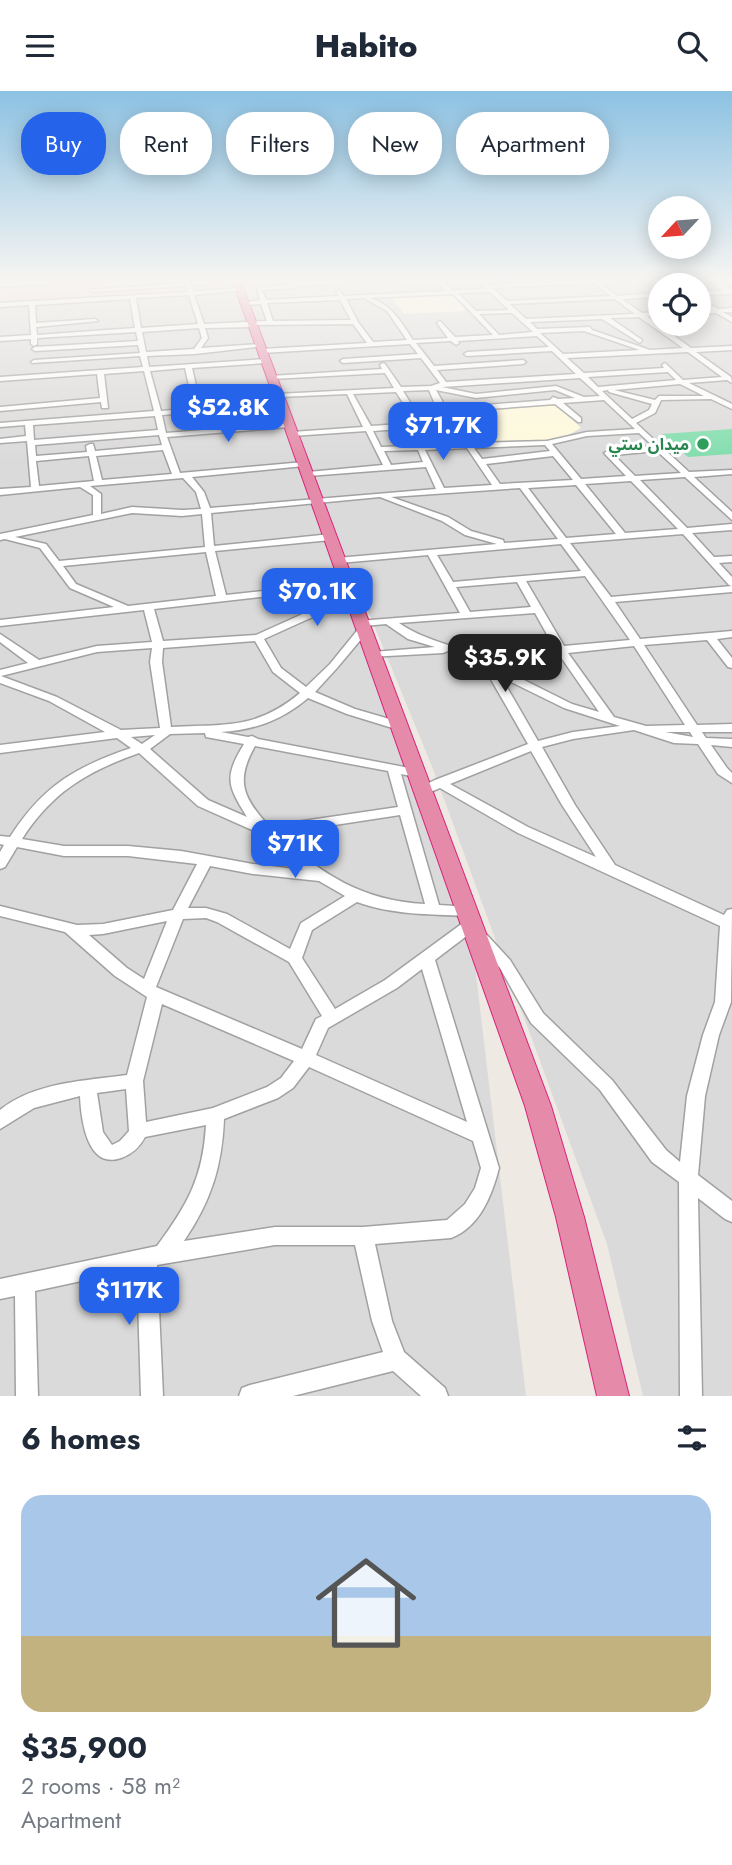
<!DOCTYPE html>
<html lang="en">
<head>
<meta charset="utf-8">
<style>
	:root { --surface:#fff; --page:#f6f6f7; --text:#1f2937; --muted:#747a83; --line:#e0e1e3; --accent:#2563eb }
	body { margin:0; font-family:Jost,"Noto Sans Arabic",sans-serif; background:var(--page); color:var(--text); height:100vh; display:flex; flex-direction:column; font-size:26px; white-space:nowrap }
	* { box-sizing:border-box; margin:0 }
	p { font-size:23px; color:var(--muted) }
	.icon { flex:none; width:38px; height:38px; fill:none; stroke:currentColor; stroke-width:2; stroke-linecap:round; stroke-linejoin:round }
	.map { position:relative; height:1305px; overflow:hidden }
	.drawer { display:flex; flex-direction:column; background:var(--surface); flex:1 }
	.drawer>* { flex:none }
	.top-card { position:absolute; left:21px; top:21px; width:691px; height:63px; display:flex; gap:14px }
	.needle { width:46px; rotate:244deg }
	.fabs { position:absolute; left:648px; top:105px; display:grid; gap:14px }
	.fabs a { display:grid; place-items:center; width:63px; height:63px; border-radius:50%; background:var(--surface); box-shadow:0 4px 18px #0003; font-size:35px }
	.price { position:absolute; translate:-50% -60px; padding:0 16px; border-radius:14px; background:var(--accent); color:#fff; font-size:23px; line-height:46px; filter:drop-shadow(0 2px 4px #0008) }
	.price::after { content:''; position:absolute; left:50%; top:42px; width:21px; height:16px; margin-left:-10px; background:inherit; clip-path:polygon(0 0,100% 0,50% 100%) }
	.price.current { background:#222; color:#fff }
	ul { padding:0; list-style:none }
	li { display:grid; align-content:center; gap:14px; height:371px; padding:0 21px }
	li+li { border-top:2px solid var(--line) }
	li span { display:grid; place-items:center; height:217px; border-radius:21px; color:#555 }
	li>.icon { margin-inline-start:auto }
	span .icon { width:126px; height:126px; fill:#fffc; stroke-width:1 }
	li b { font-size:30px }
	h2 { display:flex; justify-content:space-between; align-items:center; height:84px; padding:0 21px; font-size:30px }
	.chip { padding:0 24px; border-radius:28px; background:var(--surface); box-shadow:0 4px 18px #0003; font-size:24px; line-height:63px }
	.chip.current { background:var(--accent); color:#fff }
	header { display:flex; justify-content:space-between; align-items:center; height:91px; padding:0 21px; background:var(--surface); font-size:32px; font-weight:800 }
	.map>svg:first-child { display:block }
	.residential { fill:#dbdada; fill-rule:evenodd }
	.commercial { fill:#efd1d5 }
	.education { fill:#fffadb }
	.pitch { fill:#80ddac }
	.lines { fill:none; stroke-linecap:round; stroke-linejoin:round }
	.minor-casing { stroke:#a1a1a1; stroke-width:3 }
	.highway-casing { stroke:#d7257b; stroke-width:2 }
	.minor { fill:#fff; fill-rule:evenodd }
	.highway { fill:#e58aa8; fill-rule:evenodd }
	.leisure-dot { fill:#2e9e5b; stroke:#fff; stroke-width:2.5 }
	.labels { text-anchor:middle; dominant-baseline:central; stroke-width:6; stroke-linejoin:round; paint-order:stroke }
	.far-leisure-label { font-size:16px; font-weight:bold; fill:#27864d; stroke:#fff; text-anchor:end }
</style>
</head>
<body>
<header><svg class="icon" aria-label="menu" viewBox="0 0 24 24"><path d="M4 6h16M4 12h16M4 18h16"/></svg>Habito<svg class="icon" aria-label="search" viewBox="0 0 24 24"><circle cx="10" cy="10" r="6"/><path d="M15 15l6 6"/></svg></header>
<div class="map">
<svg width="732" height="1305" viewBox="0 0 732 1305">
	<rect width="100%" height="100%" fill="#eee9e3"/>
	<!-- residential -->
	<g class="residential">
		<path d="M0,188H235L470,833L526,1305H0Z"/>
		<path d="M240,188H732V1305H643L607,1153L433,678L342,456ZM660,194H698V233H660Z"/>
	</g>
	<!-- commercial -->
	<path class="commercial" d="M5,188H224L228,199L3,212Z"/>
	<!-- education -->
	<g class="education">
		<path d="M451,202L466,220L404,223L390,205Z"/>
		<path d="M557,314L581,337L561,348L473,351L455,321Z"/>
	</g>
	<!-- pitch -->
	<path class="pitch" d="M732,338V363L688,366L662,343Z"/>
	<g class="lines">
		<defs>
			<g id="minor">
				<path d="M87,188H120L0,196V192Z"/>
				<path d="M237,188L239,191L191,194L193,200L240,197L243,199L194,204L204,233L267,230L261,213L244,214L241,212L260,209L257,197L292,194L288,188H294L296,191L404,188L297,195L295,197L262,199L266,209L339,205L336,201L339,199L344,205L446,200L435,188H441L452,199L487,198L477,188H483L490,194L590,189L588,188H654L600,192L617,205L660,202V206L622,208L642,222L660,221V225H647L691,257L732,255V259L696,261L731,286L732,292L727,289L689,292L732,313V318L711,308L661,309L655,322L636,332L689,381L732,379V383L694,386L732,421V429L685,386L640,389L687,437L732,433V439L692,442L714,466L732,465V471L719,472L732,486V495L729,494L683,443L570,452L611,506L732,495V501L615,511L640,548L732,540V546L717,548L732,567V577L728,576L707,549L644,554L697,634L732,633V641H702L706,647L732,648V656L711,654L727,677L732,682V692L718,683L698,653L674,652L634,639L573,648L542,656L575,714L615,774L724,824L727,819L732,818L731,911L719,944L705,1005L698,1084L732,1110V1131L725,1128L698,1107L702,1305H680L679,1091L652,1071L600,999L531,932L500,877L474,848L477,844L482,842L487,844L510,869L543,922L612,989L666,1059L680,1071L687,1005L703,944L715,911L720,835L518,742L440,697L423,704L418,703L417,700L418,697L435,689L528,653L485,578L448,560L443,562L369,566L368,564L369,562L373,561L435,556L408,548L386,533L364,535L369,538L368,540L337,577L315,601L355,618L403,632L405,635L403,638L399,639L347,623L308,607C282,629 255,639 221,641L248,646L252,645L258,648L420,679L422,682L416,686L401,683L439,814L472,816L474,820L472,824L467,825C429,823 393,824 357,811L312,839L302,867L335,918L385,889L467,829L472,828L477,829L479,833L477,837L435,869L499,1077C492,1104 480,1136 451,1147L375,1153L392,1230L404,1261L445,1297L448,1305H421L393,1280L293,1305H239L242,1297L250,1294L383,1261L372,1230L355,1154H275L157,1174L163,1305H141L137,1178L35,1200L38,1305H16L15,1205L0,1208V1188L157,1155C188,1113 203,1086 206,1034L145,1046C139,1057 132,1063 121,1067C87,1079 81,1028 80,1005L34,1017L0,1038V1019C34,991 85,990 127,984L147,906L115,885L65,841L0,825V815L77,834L103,833L173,819L197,773L128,765H64L17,756L5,776L0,778V761L4,754L0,753V745L10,746C43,695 75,676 131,657L117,647L0,662V654L105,641L49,610L0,592V579L28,572L0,551V543L39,569L97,555L152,551L144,519L0,535V529L114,516L70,497L40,457L5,448L0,449V443L93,424V404L80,396L0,404V398L31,396L27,350L0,352V348L26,345L25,334L0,336V332L154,320L144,280L104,283L108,317H102L101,311L0,320V316L100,307L97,283L0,290V286L143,276L140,265L32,272L31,271L34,269L140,262L138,254L35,260L32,258L35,256L138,250L136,241L37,247V253L34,255L31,253V248L0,250V246L31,244L29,214L0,216V212L188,201L186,195L91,201L88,199ZM594,192L611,205L507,210L493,197ZM490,201L509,219L476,220L458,202ZM453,203L493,244L455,246L440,230L437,232L448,247L413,249C401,231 392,213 369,207ZM189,204L198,233L141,237L136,207ZM364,207L387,220L407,249L373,251L358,231L346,208ZM130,208L135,237L37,244L36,236L98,230L95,228L36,232L35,214ZM615,208L635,223L526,228L510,213ZM340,209L351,229L273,230L267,212ZM512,222L533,241L499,244L479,223ZM639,226L683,257L650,259L592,239L590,236L537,238L530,231L602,228L640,252L642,249L610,227ZM353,233L367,252L262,258L259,260L262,262L410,253L418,263L343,268L340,270L343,272L421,267L440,292L431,295L401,296L385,273L383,272L380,274L382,278L270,285L269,286L272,288L385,282L394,297L277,303V305L279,306L347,303L363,336L292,341L288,343L292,345L366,340L383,374L308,381L304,383L308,385L426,376L436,398L210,417L204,401L192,386L304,375L308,373L304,371L180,382L167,346L289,336L293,334L289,332L166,342L162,324L285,315V311H282L201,317L192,277L266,272L269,270L266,268L149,276L147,265L195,263L264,255L261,253L201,257L208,247L205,237L253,236L256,234ZM199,237L202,247L194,258L146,261L142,241ZM584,240L640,259L563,263L540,242ZM537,245L549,256L467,261L464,263L467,265L552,260L576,283L446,291L437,279L523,273L526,271L523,269L434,275L416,252L451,250L456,254L459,252L458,250ZM688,261L722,286L683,289L665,272L662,274L664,277L584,282L567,267ZM185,277L194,317L161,320L150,280ZM668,281L676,289L598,296L588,286ZM580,287L600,305L584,306L556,295L476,303L442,296ZM680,293L704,305H659L655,309L614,299ZM429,299L434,311L448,330L423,332L403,300ZM436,299L476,307L555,299L575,307L558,308L553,306L550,309L446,317ZM608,299L609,301L652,313L649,319L632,328L602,300ZM396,301L416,332L371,335L353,303ZM604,309L635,338L587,341L547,350L471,352L449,321L555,313L578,331H581V327L563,312ZM155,325L158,339L34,349L33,334ZM451,334L463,353L381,356L373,340ZM639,342L653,355L608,360L604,362L626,385L581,388L552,353L587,345ZM159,344L162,354L95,360L93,353H90L86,355L87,361L36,365L35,354ZM545,354L550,360L482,368L474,357ZM467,357L492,394L444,397L425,359ZM163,359L172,383L102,389L96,365ZM418,359L423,371L391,374L384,360ZM657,360L681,382L635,385L614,364ZM89,365L94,390L39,395L36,370ZM553,365L573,389L500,393L486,373ZM183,387L196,401L201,418L182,419L132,416L101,423V403L90,395ZM631,390L678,438L625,442L585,393ZM576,394L616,443L566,447L528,397ZM520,397L558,448L504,452L503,449L471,440L448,426L391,406ZM380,406L442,430L465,444L497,453L337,467L335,469L340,472L428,464L460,522L358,530V534L363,535L360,536L330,573L306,596L281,577L264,548L326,520L335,509L334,498L342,495L337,492L226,504L215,460L331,449L336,446L331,443L214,455L211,422ZM132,422L182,425L202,423L205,456L59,470L46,453L15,446ZM561,453L581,480L453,491L437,464ZM206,461L216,505L128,515L76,493L63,475ZM585,485L630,549L564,555L526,490ZM517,491L531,516L470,521L456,496ZM324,499L325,509L318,516L256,544L163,550L154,518ZM535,522L554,556H471L470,558L475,561L478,566C452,553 423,549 399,532ZM255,550L273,581L300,602C256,639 224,633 171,636L162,571L163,557ZM634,555L685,634L646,635L614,626L568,562ZM152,557L150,571L160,637L121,639L57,606L1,585L97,561ZM486,561L558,562L599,621L572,613L494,574ZM501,586L564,617L620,635L573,641L538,650ZM665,641H690L693,646ZM205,642L206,646L244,653C224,686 227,694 247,726L208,709L150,658L170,643ZM155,644L142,653L131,646ZM255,655L388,680L398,716L269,735C243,707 235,690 255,655ZM531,660L562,714L596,766L528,736L450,693ZM139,662L198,715L261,743L303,779L253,773L181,760L128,755H64L22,748C52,701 88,680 139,662ZM400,724L425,813C362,810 322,783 276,743ZM210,775L253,783L319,790L345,805L301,832L290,858L227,823L206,817H188ZM206,827L217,831L289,871L322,925L316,928L302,958L156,896L183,828ZM167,830L144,888L127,877L89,844L103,843ZM422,878L467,1031L316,964L328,937L397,897ZM162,913L294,970L281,987L267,996L213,1017L146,1031L143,990ZM309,976L473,1050L481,1077L475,1097L465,1113L447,1129L363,1136H275L184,1150C211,1110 222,1076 224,1028L278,1007L293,997ZM126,998L129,1040L120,1050L112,1054L103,1041L97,1002Z"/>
				<path d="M664,188H671L680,194H674Z"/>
				<path d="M706,188H712L732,199V203L698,204V200H723Z"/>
				<path d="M698,206L718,218L732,217V221H723L732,226V231L716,222L698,223V219L711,218L698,211Z"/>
			</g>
			<path id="highway" d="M232,188H240L551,1015L584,1126L629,1305H597L556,1126L525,1015Z"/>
		</defs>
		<!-- minor casing -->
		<use href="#minor" class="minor-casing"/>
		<!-- highway casing -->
		<use href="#highway" class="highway-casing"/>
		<!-- minor -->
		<use href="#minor" class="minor"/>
		<!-- highway -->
		<use href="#highway" class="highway"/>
	</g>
	<!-- sky -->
	<linearGradient id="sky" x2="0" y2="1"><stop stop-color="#8cc2e3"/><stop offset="0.51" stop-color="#f7f5f2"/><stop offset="1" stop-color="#f7f5f2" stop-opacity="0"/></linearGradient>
	<rect width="732" height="371" fill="url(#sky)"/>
	<!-- markers -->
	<circle class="leisure-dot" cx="703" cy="353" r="7"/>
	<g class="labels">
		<!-- far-leisure labels -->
		<g class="far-leisure-label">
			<text x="689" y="353">ميدان ستي</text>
		</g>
	</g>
</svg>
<div class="fabs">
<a><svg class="needle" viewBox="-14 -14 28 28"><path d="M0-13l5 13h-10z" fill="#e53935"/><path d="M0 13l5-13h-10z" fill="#747a83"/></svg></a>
<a><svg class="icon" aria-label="locate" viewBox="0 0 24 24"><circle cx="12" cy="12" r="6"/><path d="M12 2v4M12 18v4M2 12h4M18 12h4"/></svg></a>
</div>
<b class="price" style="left:228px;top:353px">$52.8K</b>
<b class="price" style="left:443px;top:371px">$71.7K</b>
<b class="price" style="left:317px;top:537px">$70.1K</b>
<b class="price current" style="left:505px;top:603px">$35.9K</b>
<b class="price" style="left:295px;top:789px">$71K</b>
<b class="price" style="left:129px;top:1236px">$117K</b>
<div class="top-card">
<a class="chip current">Buy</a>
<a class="chip">Rent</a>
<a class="chip">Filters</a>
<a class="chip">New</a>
<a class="chip">Apartment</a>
</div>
</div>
<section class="drawer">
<h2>6 homes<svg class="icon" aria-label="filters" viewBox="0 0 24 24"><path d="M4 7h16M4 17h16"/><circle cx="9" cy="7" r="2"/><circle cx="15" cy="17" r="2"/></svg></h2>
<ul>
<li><span style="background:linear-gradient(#a9c7e8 65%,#c2b280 0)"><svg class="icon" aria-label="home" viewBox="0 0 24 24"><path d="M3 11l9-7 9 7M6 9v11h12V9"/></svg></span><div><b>$35,900</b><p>2 rooms · 58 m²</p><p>Apartment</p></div></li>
</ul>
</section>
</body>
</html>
